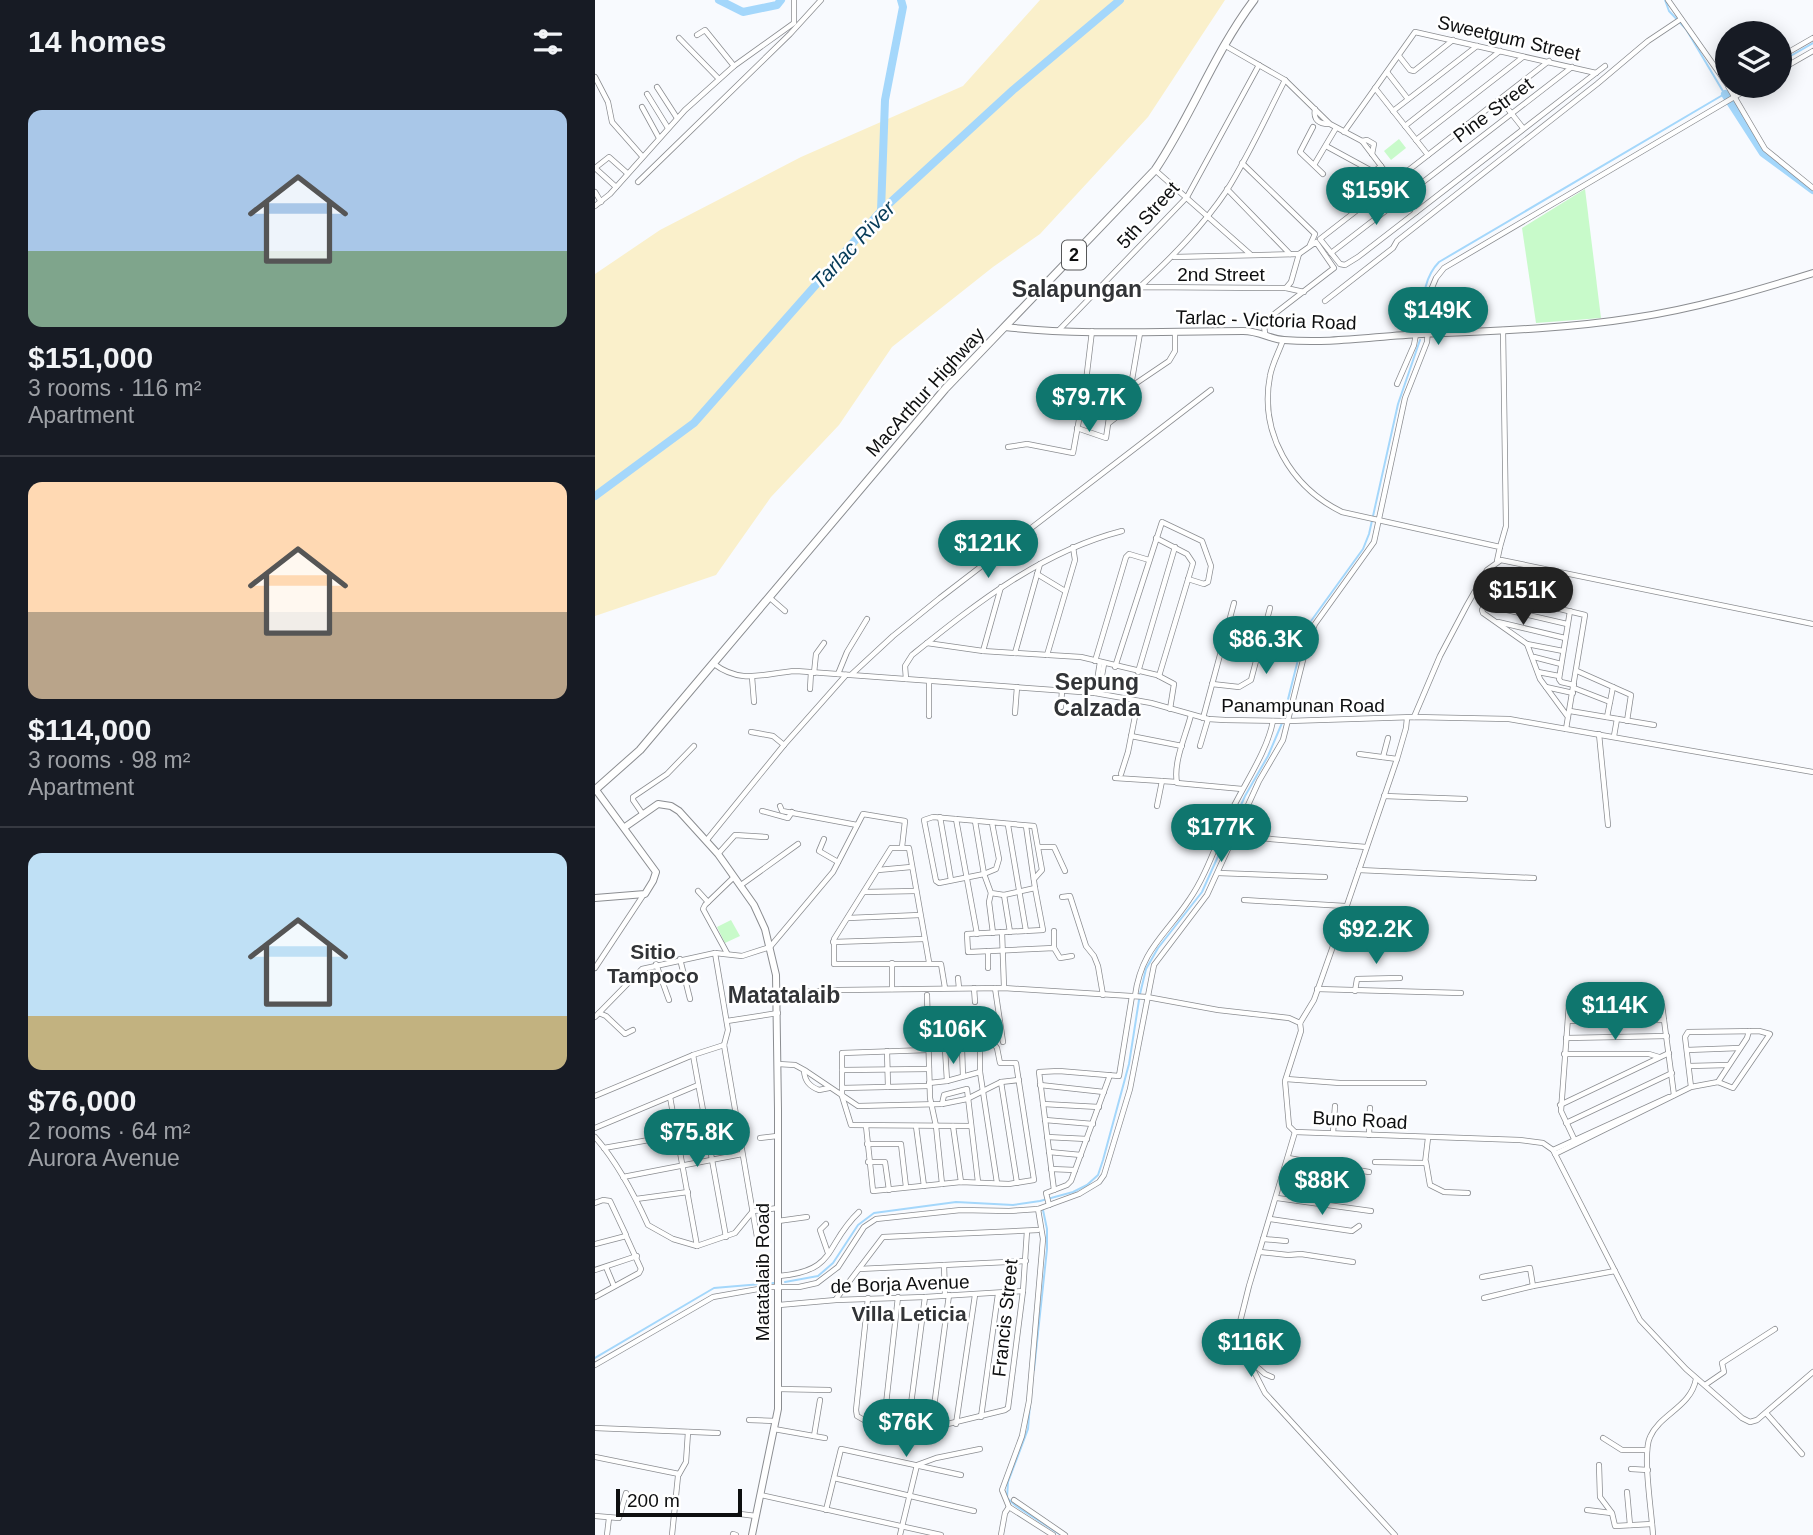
<!DOCTYPE html>
<html lang="en">
<head>
<meta charset="utf-8">
<style>
	:root { --surface:#171b24; --page:#242831; --text:#f1f3f6; --muted:#9ea1a6; --line:#363941; --accent:#0f766e }
	body { margin:0; font-family:Arial,sans-serif; background:var(--page); color:var(--text); height:100vh; display:flex; flex-direction:column; font-size:26px; white-space:nowrap }
	* { box-sizing:border-box; margin:0 }
	p { font-size:23px; color:var(--muted) }
	.icon { flex:none; width:38px; height:38px; fill:none; stroke:currentColor; stroke-width:2; stroke-linecap:round; stroke-linejoin:round }
	.map { position:relative; flex:1; overflow:hidden }
	.sheet { display:flex; flex-direction:column; background:var(--surface); width:595px }
	.sheet>* { flex:none }
	.controls { position:absolute; left:1120px; top:21px; display:grid; gap:14px }
	.controls a { display:grid; place-items:center; width:77px; height:77px; border-radius:50%; background:var(--surface); box-shadow:0 4px 18px #0003; font-size:35px }
	.scale { position:absolute; left:21px; bottom:18px; width:126px; box-sizing:border-box; padding-left:7px; border:4px solid #0e0f10; border-top:0; font-size:19px; line-height:24px; white-space:nowrap; color:#0e0f10; -webkit-text-stroke:5px #fff; paint-order:stroke }
	.price { position:absolute; translate:-50% -60px; padding:0 16px; border-radius:24px; background:var(--accent); color:#fff; font-size:23px; line-height:46px; filter:drop-shadow(0 2px 4px #0008) }
	.price::after { content:''; position:absolute; left:50%; top:42px; width:21px; height:16px; margin-left:-10px; background:inherit; clip-path:polygon(0 0,100% 0,50% 100%) }
	.price.on { background:#222; color:#fff }
	ul { padding:0; list-style:none }
	li { display:grid; align-content:center; gap:14px; height:371px; padding:0 28px }
	li+li { border-top:2px solid var(--line) }
	li span { display:grid; place-items:center; height:217px; border-radius:14px; color:#555 }
	li>.icon { margin-inline-start:auto }
	span .icon { width:126px; height:126px; fill:#fffc; stroke-width:1 }
	li b { font-size:30px }
	h2 { display:flex; justify-content:space-between; align-items:center; height:84px; padding:0 28px; font-size:30px }
	main { display:flex; flex:1; min-height:0 }
	.map>svg:first-child { display:block }
	.green { fill:#c8faca }
	.sand { fill:#faf0cb }
	.lines { fill:none; stroke-linecap:round; stroke-linejoin:round }
	.stream { stroke:#a4d7fb; stroke-width:2 }
	.river { stroke:#a4d7fb; stroke-width:8 }
	.minor-casing { stroke:#8b8d91; stroke-width:6 }
	.major-casing { stroke:#8b8d91; stroke-width:8 }
	.highway-casing { stroke:#8b8d91; stroke-width:9 }
	.minor { stroke:#fff; stroke-width:4.5 }
	.major { stroke:#fff; stroke-width:6 }
	.highway { stroke:#fff; stroke-width:7 }
	.labels { text-anchor:middle; dominant-baseline:central; stroke-width:5; stroke-linejoin:round; paint-order:stroke }
	.shield { fill:#fff; stroke:#565758; stroke-width:2 }
	.shield-label { font-size:18px; font-weight:bold; fill:#0e0f10 }
	.street-label { font-size:19px; fill:#0e0f10; stroke:#fff }
	.water-label { font-size:21px; font-style:italic; fill:#063b58; stroke:#fff }
	.neighbourhood-label { font-size:21px; font-weight:bold; fill:#323437; stroke:#fff }
	.quarter-label { font-size:23px; font-weight:bold; fill:#323437; stroke:#fff }
</style>
</head>
<body>
<main>
<section class="sheet">
<h2>14 homes<svg class="icon" aria-label="filters" viewBox="0 0 24 24"><path d="M4 7h16M4 17h16"/><circle cx="9" cy="7" r="2"/><circle cx="15" cy="17" r="2"/></svg></h2>
<ul>
<li><span style="background:linear-gradient(#a9c7e8 65%,#7fa58c 0)"><svg class="icon" aria-label="home" viewBox="0 0 24 24"><path d="M3 11l9-7 9 7M6 9v11h12V9"/></svg></span><div><b>$151,000</b><p>3 rooms · 116 m²</p><p>Apartment</p></div></li>
<li><span style="background:linear-gradient(#ffd9b3 60%,#b9a48a 0)"><svg class="icon" aria-label="home" viewBox="0 0 24 24"><path d="M3 11l9-7 9 7M6 9v11h12V9"/></svg></span><div><b>$114,000</b><p>3 rooms · 98 m²</p><p>Apartment</p></div></li>
<li><span style="background:linear-gradient(#bfe0f5 75%,#c2b280 0)"><svg class="icon" aria-label="home" viewBox="0 0 24 24"><path d="M3 11l9-7 9 7M6 9v11h12V9"/></svg></span><div><b>$76,000</b><p>2 rooms · 64 m²</p><p>Aurora Avenue</p></div></li>
</ul>
</section>
<div class="map">
<svg width="1218" height="1535" viewBox="0 0 1218 1535">
	<rect width="100%" height="100%" fill="#f8fafe"/>
	<!-- green -->
	<g class="green">
		<path d="M804,139L811,148L796,160L789,151Z"/>
		<path d="M746,170L754,176L743,191L735,185Z"/>
		<path d="M990,189L1006,318L941,323L927,228Z"/>
		<path d="M136,920L145,936L130,943L122,927Z"/>
	</g>
	<!-- sand -->
	<path class="sand" d="M445,0H630L553,117L445,234L398,267L297,347L244,425L176,497L121,575L0,616V274L65,230L206,157L368,86Z"/>
	<g class="lines">
		<!-- stream -->
		<g class="stream">
			<path d="M1070,0L1074,11L1091,29L1129,93"/>
			<path d="M1185,62L1218,43"/>
			<path d="M825,328C828,305 827,279 844,262L1143,86"/>
			<path d="M545,994L551,969L563,948L607,892L650,796L673,756L687,723L711,628L768,549L774,534L803,404L825,340"/>
			<path d="M190,1282L223,1276L238,1263L263,1225L279,1213L361,1202L418,1205L445,1201L478,1192L492,1185L503,1175L508,1160L534,1064L544,1000"/>
			<path d="M0,1358L119,1288L179,1283"/>
			<path d="M439,1370L452,1249V1229L448,1210"/>
			<path d="M435,1404L433,1429L413,1482L412,1498L421,1506L466,1535"/>
		</g>
		<!-- river -->
		<g class="river">
			<path d="M124,0L148,12L182,5L186,0"/>
			<path d="M1130,94L1168,153L1218,190"/>
			<path d="M286,211L290,100L308,7L306,0"/>
			<path d="M0,496L99,423L286,211L418,90L525,0"/>
		</g>
		<defs>
			<g id="minor">
				<path d="M1073,0L1132,84"/>
				<path d="M102,35L110,30L139,66"/>
				<path d="M84,38L124,79"/>
				<path d="M629,45L690,80L735,124L767,141L821,212"/>
				<path d="M804,56L815,70L819,71L858,40"/>
				<path d="M1185,57L1218,38"/>
				<path d="M954,61L725,239L745,264L750,265L763,257L1010,66"/>
				<path d="M1185,70L1218,51"/>
				<path d="M792,72L813,99"/>
				<path d="M0,77L13,102L17,122L47,156"/>
				<path d="M1133,86L1170,149L1218,188"/>
				<path d="M62,87L82,118"/>
				<path d="M780,88L833,155"/>
				<path d="M52,94L73,128"/>
				<path d="M905,99L928,128"/>
				<path d="M47,107L64,138"/>
				<path d="M720,109C718,120 724,124 734,124"/>
				<path d="M798,111L882,46"/>
				<path d="M810,126L905,51"/>
				<path d="M718,127L705,152L728,174"/>
				<path d="M749,132L820,32L1001,73"/>
				<path d="M821,140L928,57"/>
				<path d="M767,141L772,140L779,144L777,154"/>
				<path d="M731,146L775,170H781L786,166"/>
				<path d="M647,163L720,234L715,245"/>
				<path d="M719,165L741,128"/>
				<path d="M0,168L14,157L32,173"/>
				<path d="M0,168L21,187"/>
				<path d="M560,170L655,254"/>
				<path d="M43,182L195,34L226,0"/>
				<path d="M632,189L695,254"/>
				<path d="M0,192L6,202"/>
				<path d="M0,206L15,194L90,110L139,66L199,23V0"/>
				<path d="M736,253L977,67"/>
				<path d="M579,257L704,254"/>
				<path d="M546,286C577,257 608,226 632,190C654,155 671,117 690,80"/>
				<path d="M691,288L709,292"/>
				<path d="M504,289L545,287L691,288L696,282L704,254L721,242L739,268L674,318L669,326L670,333"/>
				<path d="M730,301L798,248L802,241L1002,84L1053,41L1086,19"/>
				<path d="M464,330L592,197L664,65"/>
				<path d="M688,340C684,352 677,364 675,376C664,433 696,487 747,512L905,547L902,561"/>
				<path d="M802,384L819,345L821,334"/>
				<path d="M537,386L574,361L580,351V332"/>
				<path d="M514,423L532,409L545,333"/>
				<path d="M482,428L511,438L516,404"/>
				<path d="M413,447L432,444L478,453L491,381L497,331"/>
				<path d="M561,538L592,554L598,563L564,676"/>
				<path d="M905,547L911,526L908,330"/>
				<path d="M442,574L470,591"/>
				<path d="M175,598L190,611"/>
				<path d="M890,605L972,624"/>
				<path d="M975,611L964,679L966,682L979,685"/>
				<path d="M903,622L970,638"/>
				<path d="M332,643L388,651L486,657L562,675L579,684L575,709"/>
				<path d="M932,644L968,651"/>
				<path d="M388,651L406,587"/>
				<path d="M420,653L445,564"/>
				<path d="M452,655L480,560L478,547"/>
				<path d="M939,657L966,664"/>
				<path d="M500,661L531,557L534,554L554,560"/>
				<path d="M119,664C147,685 169,673 201,671L500,693L556,703L613,719L630,720L693,721L819,717L914,719L1218,772"/>
				<path d="M520,667L567,522L607,541L616,566L613,582L609,584L593,579"/>
				<path d="M982,671L1036,695L1032,721"/>
				<path d="M543,672L580,547"/>
				<path d="M943,672L964,676"/>
				<path d="M219,673L221,654L229,643"/>
				<path d="M243,674L252,652L272,619"/>
				<path d="M257,674L298,636L345,598L616,390"/>
				<path d="M157,677L159,702"/>
				<path d="M311,679L310,666L317,655C381,604 445,552 527,531"/>
				<path d="M617,684L644,687L656,680L675,608"/>
				<path d="M951,687L978,693"/>
				<path d="M979,688L1015,702"/>
				<path d="M215,689L216,672"/>
				<path d="M500,693L505,662"/>
				<path d="M504,693L509,664"/>
				<path d="M466,707L467,690"/>
				<path d="M975,711L1059,725"/>
				<path d="M420,713L422,687"/>
				<path d="M596,715C591,735 578,762 582,783L647,789"/>
				<path d="M334,716V681"/>
				<path d="M819,717L845,656L872,605L892,570L906,560L1218,624"/>
				<path d="M1012,717L1018,687"/>
				<path d="M608,718L639,603"/>
				<path d="M971,729L990,615L898,593L887,610L888,613L932,644L945,679L973,717"/>
				<path d="M156,732L178,736L189,745"/>
				<path d="M1004,734L1013,825"/>
				<path d="M536,736L587,746"/>
				<path d="M1019,736L1022,719"/>
				<path d="M605,746L613,719"/>
				<path d="M764,754L802,759"/>
				<path d="M788,757L793,738"/>
				<path d="M526,774L533,752L543,701"/>
				<path d="M520,778L582,782"/>
				<path d="M789,796L870,799"/>
				<path d="M185,806L187,811L262,825"/>
				<path d="M562,806L567,781"/>
				<path d="M167,811L193,818L197,812"/>
				<path d="M47,813L38,800V797L72,774L99,746"/>
				<path d="M345,817L356,880"/>
				<path d="M361,819L382,934"/>
				<path d="M380,821L389,874L396,893L409,895L440,888L431,826"/>
				<path d="M397,823L404,859L401,869L389,874L344,883L341,881L329,820L338,817L439,826L447,870L439,879"/>
				<path d="M413,825L431,931"/>
				<path d="M640,836L771,847"/>
				<path d="M229,839L224,851L243,862"/>
				<path d="M111,841L189,745L251,675"/>
				<path d="M444,847H459L470,871"/>
				<path d="M123,854L140,835L171,837"/>
				<path d="M283,870L316,867"/>
				<path d="M764,870L939,878"/>
				<path d="M623,873L730,877"/>
				<path d="M146,885L203,844"/>
				<path d="M440,888L448,930L372,934L373,952L459,948L465,958L477,956"/>
				<path d="M103,891L113,902"/>
				<path d="M269,892L321,891"/>
				<path d="M396,893L394,902L398,933"/>
				<path d="M409,895L415,932"/>
				<path d="M467,897L475,896L491,946L499,956L503,966L508,995"/>
				<path d="M649,900L750,906"/>
				<path d="M253,918L325,915"/>
				<path d="M459,931V948"/>
				<path d="M407,932L409,987"/>
				<path d="M238,942L329,939"/>
				<path d="M120,953L133,1030L129,1045"/>
				<path d="M132,953L108,909L110,905L139,877"/>
				<path d="M85,959L95,999"/>
				<path d="M334,962L314,848H296L239,939V964H346L350,988"/>
				<path d="M297,963V989"/>
				<path d="M61,964L74,1000"/>
				<path d="M0,968L49,894"/>
				<path d="M393,968V951"/>
				<path d="M363,978L364,988"/>
				<path d="M379,988L380,1002"/>
				<path d="M400,988L408,1042"/>
				<path d="M722,989L866,993"/>
				<path d="M760,991L762,979L805,978"/>
				<path d="M182,993L245,990L409,988L552,997L623,1010L694,1018L705,1023"/>
				<path d="M332,995L335,1098L341,1126L347,1184"/>
				<path d="M540,996C546,950 570,936 594,900C611,876 621,844 633,818C647,787 672,753 678,721"/>
				<path d="M4,1013L11,1016L30,1034L38,1030"/>
				<path d="M332,1013L385,1025V1072L402,1183"/>
				<path d="M0,1017L47,969L120,953L147,956L175,947L238,872L268,814L310,821L307,847"/>
				<path d="M348,1017L352,1081"/>
				<path d="M132,1021L183,1013"/>
				<path d="M973,1021L1069,1020"/>
				<path d="M366,1022L368,1076"/>
				<path d="M705,1023L706,1031L690,1081L694,1126L700,1132L925,1140L948,1143L958,1150L1045,1320L1091,1369L1147,1418L1155,1422L1162,1420L1218,1372"/>
				<path d="M705,1023L719,1000L737,949L802,759L811,728L812,718"/>
				<path d="M971,1038L1072,1036"/>
				<path d="M129,1045L162,1237"/>
				<path d="M333,1050L247,1053V1096L256,1125L376,1126"/>
				<path d="M1092,1050L1145,1048"/>
				<path d="M292,1051L293,1087"/>
				<path d="M969,1054H1054L1064,1057"/>
				<path d="M98,1055L131,1237"/>
				<path d="M183,1064L200,1065L211,1071L263,1106L347,1104L372,1099L406,1082L424,1080"/>
				<path d="M1094,1066L1133,1065"/>
				<path d="M247,1070L334,1069"/>
				<path d="M209,1071C210,1081 214,1086 224,1090L234,1088"/>
				<path d="M691,1079L745,1083H829"/>
				<path d="M406,1082L422,1183"/>
				<path d="M1123,1082L1152,1038L1154,1031"/>
				<path d="M334,1083L352,1081L385,1072"/>
				<path d="M445,1085L509,1092"/>
				<path d="M247,1088L334,1086"/>
				<path d="M0,1096L98,1055L129,1045"/>
				<path d="M75,1097L102,1246"/>
				<path d="M347,1104L349,1095L372,1089L383,1182"/>
				<path d="M448,1104L504,1107"/>
				<path d="M965,1105L1074,1053"/>
				<path d="M450,1120L498,1124"/>
				<path d="M971,1123L1077,1073"/>
				<path d="M271,1126L278,1191L366,1182L414,1184L439,1180L421,1063H405L402,1048L399,1044L386,1045"/>
				<path d="M321,1126L329,1186"/>
				<path d="M358,1126L366,1182"/>
				<path d="M0,1128L103,1085"/>
				<path d="M700,1132L654,1286L644,1326V1342L670,1393L800,1535"/>
				<path d="M738,1133L740,1106"/>
				<path d="M774,1135L775,1108"/>
				<path d="M0,1137C22,1162 39,1194 53,1225L78,1239L102,1246L140,1233L158,1211L183,1208"/>
				<path d="M452,1137L492,1139"/>
				<path d="M165,1138L182,1136"/>
				<path d="M981,1143L966,1111L974,1004L1067,1005L1079,1095"/>
				<path d="M272,1144H306L311,1187"/>
				<path d="M9,1148L82,1135"/>
				<path d="M958,1150L1074,1097"/>
				<path d="M454,1152L486,1155"/>
				<path d="M960,1154L1096,1087L1123,1082L1138,1088L1175,1034L1164,1031L1093,1032L1090,1037L1096,1087"/>
				<path d="M693,1158L774,1172"/>
				<path d="M273,1162H290L294,1190"/>
				<path d="M780,1162L830,1163L833,1138"/>
				<path d="M831,1162L835,1185L849,1192L873,1193"/>
				<path d="M456,1169L480,1170"/>
				<path d="M28,1177L147,1154"/>
				<path d="M459,1190L444,1072L464,1071L524,1076L537,996"/>
				<path d="M682,1198L776,1211"/>
				<path d="M41,1199L93,1192"/>
				<path d="M0,1203L8,1200L15,1201L31,1235"/>
				<path d="M454,1205L451,1193L472,1185L476,1181L515,1075"/>
				<path d="M443,1209L448,1239L434,1401L427,1436L407,1490L414,1507L458,1535"/>
				<path d="M675,1219L757,1231L764,1226"/>
				<path d="M183,1221L212,1217"/>
				<path d="M231,1224L225,1230L233,1253"/>
				<path d="M668,1239L691,1241"/>
				<path d="M0,1244L31,1236L46,1269L44,1273L0,1297"/>
				<path d="M665,1252L693,1255L706,1254L758,1262"/>
				<path d="M349,1265L350,1295"/>
				<path d="M11,1267L19,1286"/>
				<path d="M264,1269L431,1261"/>
				<path d="M0,1270L42,1256"/>
				<path d="M184,1276C243,1271 229,1245 264,1212"/>
				<path d="M887,1277L935,1268L938,1286"/>
				<path d="M273,1298L261,1410L262,1416L269,1420L328,1430L410,1410L413,1408L428,1291L432,1231"/>
				<path d="M889,1298L938,1286L1020,1271"/>
				<path d="M241,1299L288,1237L443,1230"/>
				<path d="M184,1305L241,1300L330,1297L428,1291"/>
				<path d="M653,1359L670,1374L677,1377"/>
				<path d="M0,1365L118,1297L175,1287H204L222,1283L243,1267L269,1227L281,1219L366,1210L414,1211L443,1209L484,1194L504,1182L509,1175L535,1089L559,965L612,895L664,781L688,740L712,644L720,624L779,542L810,398L832,342L836,290L841,278L849,268L1158,86"/>
				<path d="M1110,1385L1129,1372L1127,1363L1180,1329"/>
				<path d="M183,1389L234,1390"/>
				<path d="M1171,1413L1207,1454"/>
				<path d="M386,1417L403,1294"/>
				<path d="M154,1420L181,1421"/>
				<path d="M289,1422L303,1297"/>
				<path d="M361,1424L380,1295"/>
				<path d="M313,1427L330,1297"/>
				<path d="M0,1428L123,1433"/>
				<path d="M179,1429L230,1438"/>
				<path d="M336,1429L354,1295"/>
				<path d="M219,1436L225,1400"/>
				<path d="M1008,1438L1027,1450H1052"/>
				<path d="M0,1457L84,1474"/>
				<path d="M1004,1465L1005,1497L1017,1513L1020,1526L1057,1524"/>
				<path d="M1036,1469L1053,1470"/>
				<path d="M239,1478L379,1511"/>
				<path d="M1032,1492L1035,1525"/>
				<path d="M166,1495L346,1535"/>
				<path d="M419,1500L470,1535"/>
				<path d="M231,1510L246,1449L366,1475"/>
				<path d="M992,1510L1016,1513"/>
				<path d="M145,1514L161,1516"/>
				<path d="M0,1516L24,1518L31,1493"/>
				<path d="M138,1534L141,1535"/>
				<path d="M12,1535L14,1518"/>
				<path d="M77,1535L83,1476L91,1462L93,1432"/>
				<path d="M305,1535L322,1465L341,1458L385,1449"/>
				<path d="M406,1535L410,1513L414,1507"/>
				<path d="M1058,1535C1057,1514 1047,1454 1055,1437C1065,1414 1096,1407 1101,1379"/>
			</g>
			<g id="major">
				<path d="M410,327C489,336 569,331 648,331C665,331 674,339 689,340C735,344 781,336 827,334C897,331 969,329 1038,318C1099,309 1160,291 1218,273"/>
				<path d="M30,827L63,804L76,806L84,811L123,854L159,905L170,929L181,975L183,1110V1409L157,1535"/>
				<path d="M0,898L50,894L58,881L61,872L1,790"/>
			</g>
			<path id="highway" d="M0,790L45,750L350,389L560,170C597,115 619,53 659,0"/>
		</defs>
		<!-- minor casing -->
		<use href="#minor" class="minor-casing"/>
		<!-- major casing -->
		<use href="#major" class="major-casing"/>
		<!-- highway casing -->
		<use href="#highway" class="highway-casing"/>
		<!-- minor -->
		<use href="#minor" class="minor"/>
		<!-- major -->
		<use href="#major" class="major"/>
		<!-- highway -->
		<use href="#highway" class="highway"/>
	</g>
	<g class="labels">
		<!-- shield labels -->
		<rect class="shield" x="467" y="240.5" width="24" height="29" rx="5"/>
		<g class="shield-label">
			<text x="479" y="255">2</text>
		</g>
		<!-- street labels -->
		<g class="street-label">
			<text transform="translate(914 38) rotate(13)">Sweetgum Street</text>
			<text transform="translate(898 110) rotate(-37)">Pine Street</text>
			<text transform="translate(553 215) rotate(-48)">5th Street</text>
			<text x="626" y="274">2nd Street</text>
			<text transform="translate(671 320) rotate(2)">Tarlac - Victoria Road</text>
			<text transform="translate(330 392) rotate(-48)">MacArthur Highway</text>
			<text x="708" y="705">Panampunan Road</text>
			<text transform="translate(765 1120) rotate(3)">Buno Road</text>
			<text transform="translate(167 1272) rotate(-90)">Matatalaib Road</text>
			<text transform="translate(305 1284) rotate(-2)">de Borja Avenue</text>
			<text transform="translate(410 1318) rotate(-84)">Francis Street</text>
		</g>
		<!-- water labels -->
		<g class="water-label">
			<text transform="translate(258 245) rotate(-47)">Tarlac River</text>
		</g>
		<!-- neighbourhood labels -->
		<g class="neighbourhood-label">
			<text x="58" y="951">Sitio<tspan x="58" dy="24">Tampoco</tspan></text>
			<text x="314" y="1313">Villa Leticia</text>
		</g>
		<!-- quarter labels -->
		<g class="quarter-label">
			<text x="482" y="289">Salapungan</text>
			<text x="502" y="682">Sepung<tspan x="502" dy="26">Calzada</tspan></text>
			<text x="189" y="995">Matatalaib</text>
		</g>
	</g>
</svg>
<div class="controls">
<a><svg class="icon" aria-label="layers" viewBox="0 0 24 24"><path d="M12 4l9 5-9 5-9-5zM3 14l9 5 9-5"/></svg></a>
</div>
<div class="scale">200 m</div>
<b class="price" style="left:781px;top:227px">$159K</b>
<b class="price" style="left:843px;top:347px">$149K</b>
<b class="price" style="left:494px;top:434px">$79.7K</b>
<b class="price" style="left:393px;top:580px">$121K</b>
<b class="price on" style="left:928px;top:627px">$151K</b>
<b class="price" style="left:671px;top:676px">$86.3K</b>
<b class="price" style="left:626px;top:864px">$177K</b>
<b class="price" style="left:781px;top:966px">$92.2K</b>
<b class="price" style="left:1020px;top:1042px">$114K</b>
<b class="price" style="left:358px;top:1066px">$106K</b>
<b class="price" style="left:102px;top:1169px">$75.8K</b>
<b class="price" style="left:727px;top:1217px">$88K</b>
<b class="price" style="left:656px;top:1379px">$116K</b>
<b class="price" style="left:311px;top:1459px">$76K</b>
</div>
</main>
</body>
</html>
